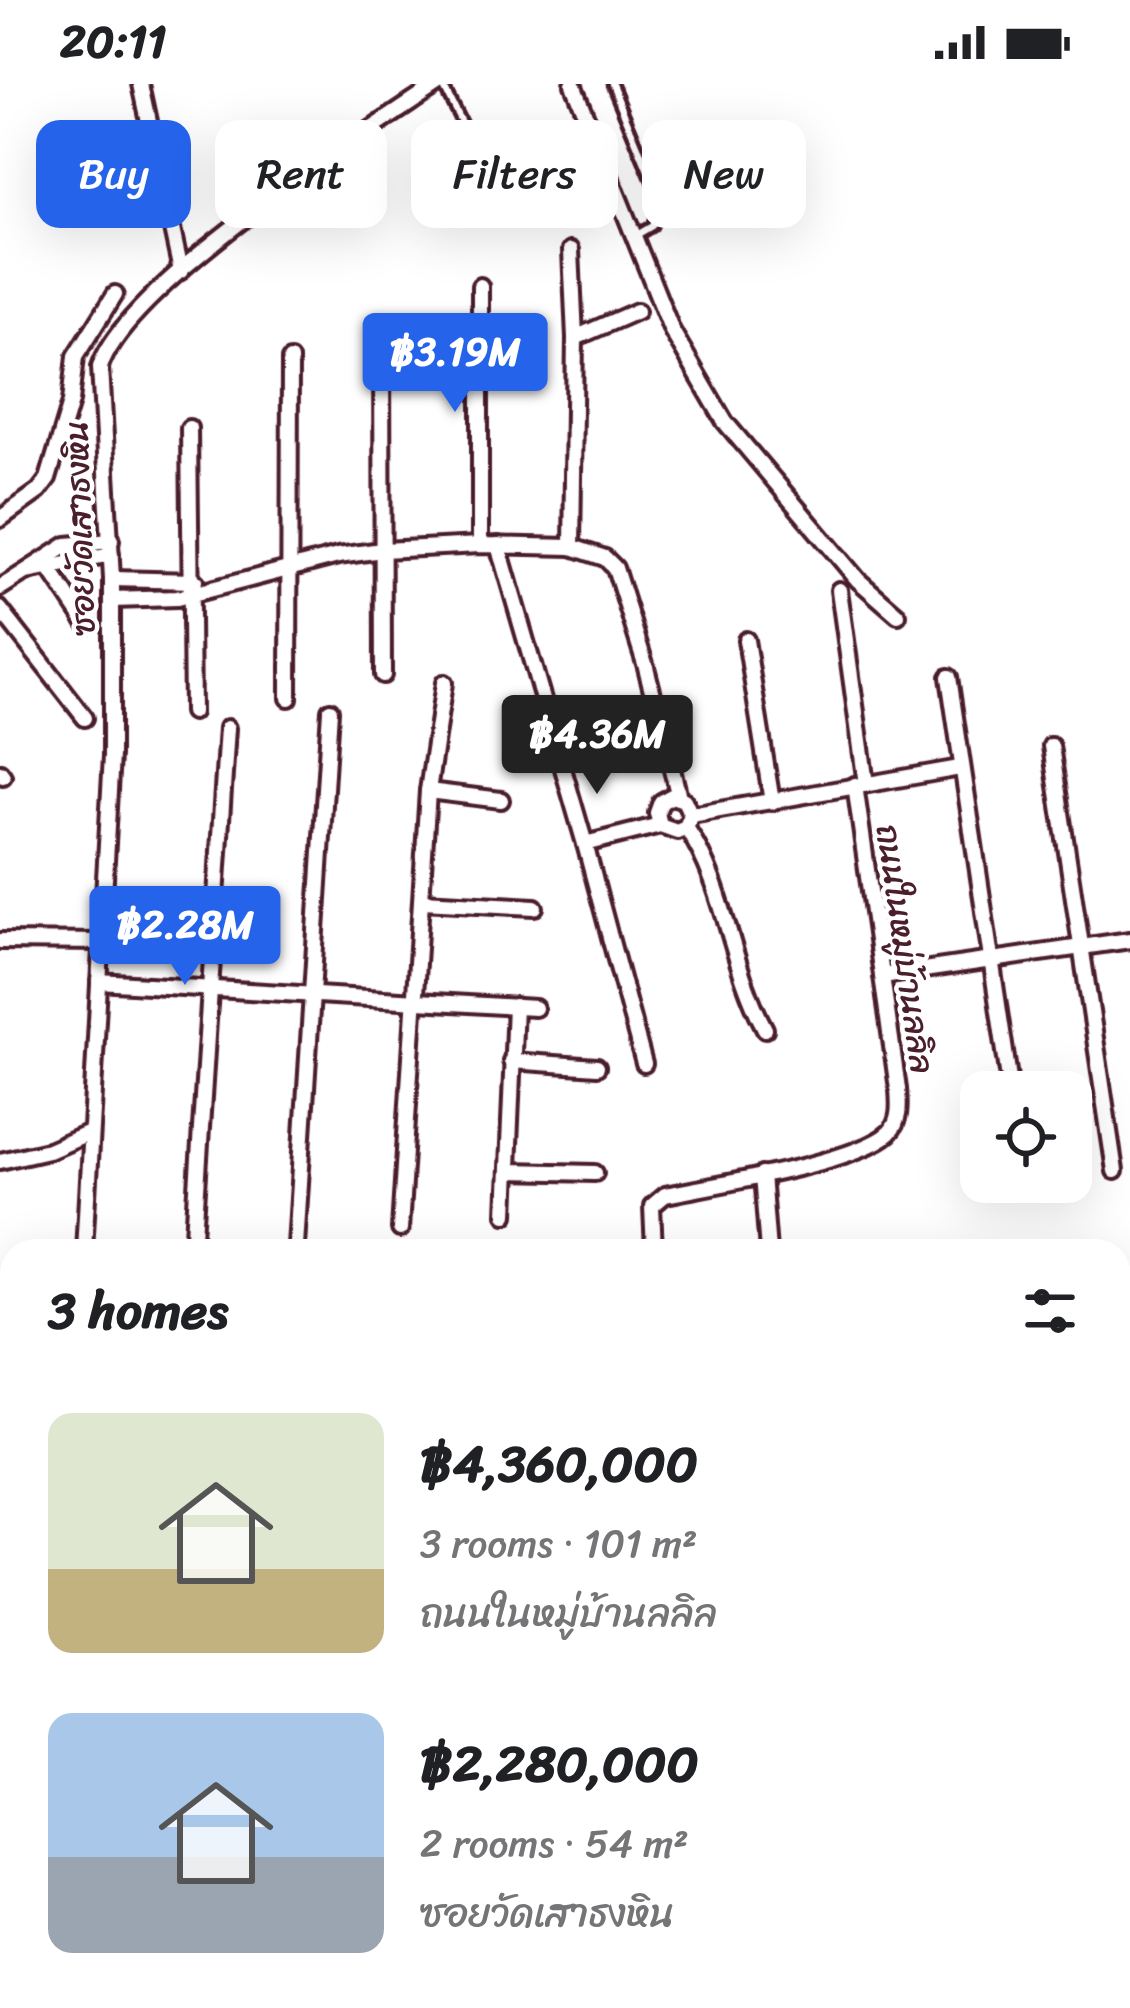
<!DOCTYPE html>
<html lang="en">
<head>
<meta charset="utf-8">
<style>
	:root { --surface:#fff; --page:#f6f6f6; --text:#202124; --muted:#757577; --accent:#2563eb }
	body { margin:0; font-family:Sriracha,"Playpen Sans Thai",sans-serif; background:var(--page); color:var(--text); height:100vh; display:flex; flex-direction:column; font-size:45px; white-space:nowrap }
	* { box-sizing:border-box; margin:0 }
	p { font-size:39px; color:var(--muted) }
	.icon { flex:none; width:66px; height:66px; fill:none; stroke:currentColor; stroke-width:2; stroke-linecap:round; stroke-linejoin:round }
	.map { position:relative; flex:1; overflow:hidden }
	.drawer { position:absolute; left:0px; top:1155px; width:1131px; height:771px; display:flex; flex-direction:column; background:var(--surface); border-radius:36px 36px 0 0; box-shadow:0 12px 48px #0002 }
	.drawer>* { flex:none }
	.guide { position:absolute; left:36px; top:36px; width:1059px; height:108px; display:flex; gap:24px }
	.tools { position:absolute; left:960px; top:987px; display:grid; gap:24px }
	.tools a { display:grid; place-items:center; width:132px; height:132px; border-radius:24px; background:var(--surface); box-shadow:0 12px 48px #0002; font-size:60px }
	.price { position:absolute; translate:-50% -102px; padding:0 27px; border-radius:12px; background:var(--accent); color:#fff; font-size:39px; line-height:78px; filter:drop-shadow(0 3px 6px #0008) }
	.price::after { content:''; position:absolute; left:50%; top:72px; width:36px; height:27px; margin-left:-18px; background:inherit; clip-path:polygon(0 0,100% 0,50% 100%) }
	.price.on { background:#222; color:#fff }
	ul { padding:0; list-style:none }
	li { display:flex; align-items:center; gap:36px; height:300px; padding:0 48px }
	li span { display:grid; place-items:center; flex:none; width:336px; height:240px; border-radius:24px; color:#555 }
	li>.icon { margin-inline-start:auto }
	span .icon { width:144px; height:144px; fill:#fffc; stroke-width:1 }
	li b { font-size:51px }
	h2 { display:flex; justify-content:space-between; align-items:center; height:144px; padding:0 48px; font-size:51px }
	.pill { padding:0 42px; border-radius:24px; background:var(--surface); box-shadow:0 12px 48px #0002; font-size:42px; line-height:108px }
	.pill.on { background:var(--accent); color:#fff }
	.status { display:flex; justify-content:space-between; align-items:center; height:84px; padding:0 60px; background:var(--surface); direction:ltr }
	.status svg { height:33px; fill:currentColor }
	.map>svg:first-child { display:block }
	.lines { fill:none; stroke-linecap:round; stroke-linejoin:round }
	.lane-casing { stroke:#4a1f2b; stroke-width:15 }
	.street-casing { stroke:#4a1f2b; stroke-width:22 }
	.lane { stroke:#fff; stroke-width:6 }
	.street { stroke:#fff; stroke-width:14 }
	.labels { text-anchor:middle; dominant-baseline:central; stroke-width:9; stroke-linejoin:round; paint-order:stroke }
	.street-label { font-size:33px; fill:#4a1f2b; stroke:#fff }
</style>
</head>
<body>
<div class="status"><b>20:11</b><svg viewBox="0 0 49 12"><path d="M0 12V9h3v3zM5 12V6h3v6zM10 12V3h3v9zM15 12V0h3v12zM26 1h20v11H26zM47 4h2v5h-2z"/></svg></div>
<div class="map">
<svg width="1130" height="1924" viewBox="0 0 1130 1924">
	<rect width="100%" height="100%" fill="#fff"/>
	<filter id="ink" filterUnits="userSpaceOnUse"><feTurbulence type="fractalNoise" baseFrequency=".00833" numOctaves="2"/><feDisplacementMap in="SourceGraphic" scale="24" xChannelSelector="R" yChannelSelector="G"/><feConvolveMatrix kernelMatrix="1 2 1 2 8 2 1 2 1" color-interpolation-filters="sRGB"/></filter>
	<g filter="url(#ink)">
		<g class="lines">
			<defs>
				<g id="lane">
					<path d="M442,0L504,124L513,127L604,86"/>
					<path d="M612,0L661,118L652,142L635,152"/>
				</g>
				<g id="street">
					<path d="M141,0L181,187"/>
					<path d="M573,0L672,247L725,338L858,496L898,531"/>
					<path d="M571,166L575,254L572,463"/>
					<path d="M480,202V461"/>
					<path d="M575,254L637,227"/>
					<path d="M382,257L383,591"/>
					<path d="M189,344L192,628"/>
					<path d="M0,435L39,407L48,395L71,318L76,272L115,210"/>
					<path d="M498,461L585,760L644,980"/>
					<path d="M45,478L87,541"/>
					<path d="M27,488L111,471"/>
					<path d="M112,495L195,497"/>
					<path d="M0,504L67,461L111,457"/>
					<path d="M839,506L866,700"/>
					<path d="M112,516L177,514L338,472L382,466L480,461L572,463L605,474L615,484L646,583L679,713"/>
					<path d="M0,525L85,634"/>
					<path d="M746,556L772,718"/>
					<path d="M949,593L1011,1008"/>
					<path d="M289,614L290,276"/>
					<path d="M1051,662L1115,1087"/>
					<path d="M0,688L3,692"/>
					<path d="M428,707L501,716"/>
					<path d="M691,731L684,716L672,712L661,718L657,729L660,741L677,747L686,743L691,731L960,684"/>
					<path d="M686,743C727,805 729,878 765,945"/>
					<path d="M585,760L660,741"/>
					<path d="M422,817L535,823"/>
					<path d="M0,857L102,858"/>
					<path d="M882,892L1130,856"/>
					<path d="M99,898L535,924"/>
					<path d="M511,977L597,983"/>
					<path d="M0,1077L48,1066L89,1048"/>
					<path d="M509,1087L595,1089"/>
					<path d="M762,1091L768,1167"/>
					<path d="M506,1130L515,922"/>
					<path d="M400,1145L428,707L444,599"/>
					<path d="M296,1162L330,626"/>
					<path d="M84,1167L112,671V495L100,283C126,201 362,52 439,0"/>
					<path d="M193,1167L227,644"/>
					<path d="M654,1167L652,1122L665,1111C714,1101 856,1079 889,1049C901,1037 899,1020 898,1005L855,701"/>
					<path d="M0,1303L12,1305"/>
					<path d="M0,1575L12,1573"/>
					<path d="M174,1914L176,1924"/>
					<path d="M277,1914L279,1924"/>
					<path d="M379,1914L380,1924"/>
				</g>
			</defs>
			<!-- lane casing -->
			<use href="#lane" class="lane-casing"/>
			<!-- street casing -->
			<use href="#street" class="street-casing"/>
			<!-- lane -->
			<use href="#lane" class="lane"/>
			<!-- street -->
			<use href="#street" class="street"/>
		</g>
	</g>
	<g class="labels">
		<!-- street labels -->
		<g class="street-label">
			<text transform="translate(80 444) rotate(-92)">ซอยวัดเสาธงหิน</text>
			<text transform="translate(905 865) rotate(82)">ถนนในหมู่บ้านลลิล</text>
		</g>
	</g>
</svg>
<div class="tools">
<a><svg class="icon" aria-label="locate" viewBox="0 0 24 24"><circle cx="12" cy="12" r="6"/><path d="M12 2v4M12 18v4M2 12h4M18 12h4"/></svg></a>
</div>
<b class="price" style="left:455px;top:331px">฿3.19M</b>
<b class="price on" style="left:597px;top:713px">฿4.36M</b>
<b class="price" style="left:185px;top:904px">฿2.28M</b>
<div class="guide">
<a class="pill on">Buy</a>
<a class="pill">Rent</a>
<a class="pill">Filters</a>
<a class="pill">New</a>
</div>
<section class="drawer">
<h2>3 homes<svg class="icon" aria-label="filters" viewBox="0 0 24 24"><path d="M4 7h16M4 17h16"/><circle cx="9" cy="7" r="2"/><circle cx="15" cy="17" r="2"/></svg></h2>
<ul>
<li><span style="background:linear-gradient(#dfe7d0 65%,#c2b280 0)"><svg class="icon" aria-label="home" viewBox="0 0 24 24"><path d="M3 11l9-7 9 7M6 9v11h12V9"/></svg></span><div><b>฿4,360,000</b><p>3 rooms · 101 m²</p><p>ถนนในหมู่บ้านลลิล</p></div></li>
<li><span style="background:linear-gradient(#a9c7e8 60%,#9aa5b1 0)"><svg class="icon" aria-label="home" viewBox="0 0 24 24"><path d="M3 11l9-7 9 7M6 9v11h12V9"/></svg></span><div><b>฿2,280,000</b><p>2 rooms · 54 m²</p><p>ซอยวัดเสาธงหิน</p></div></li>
</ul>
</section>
</div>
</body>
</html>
